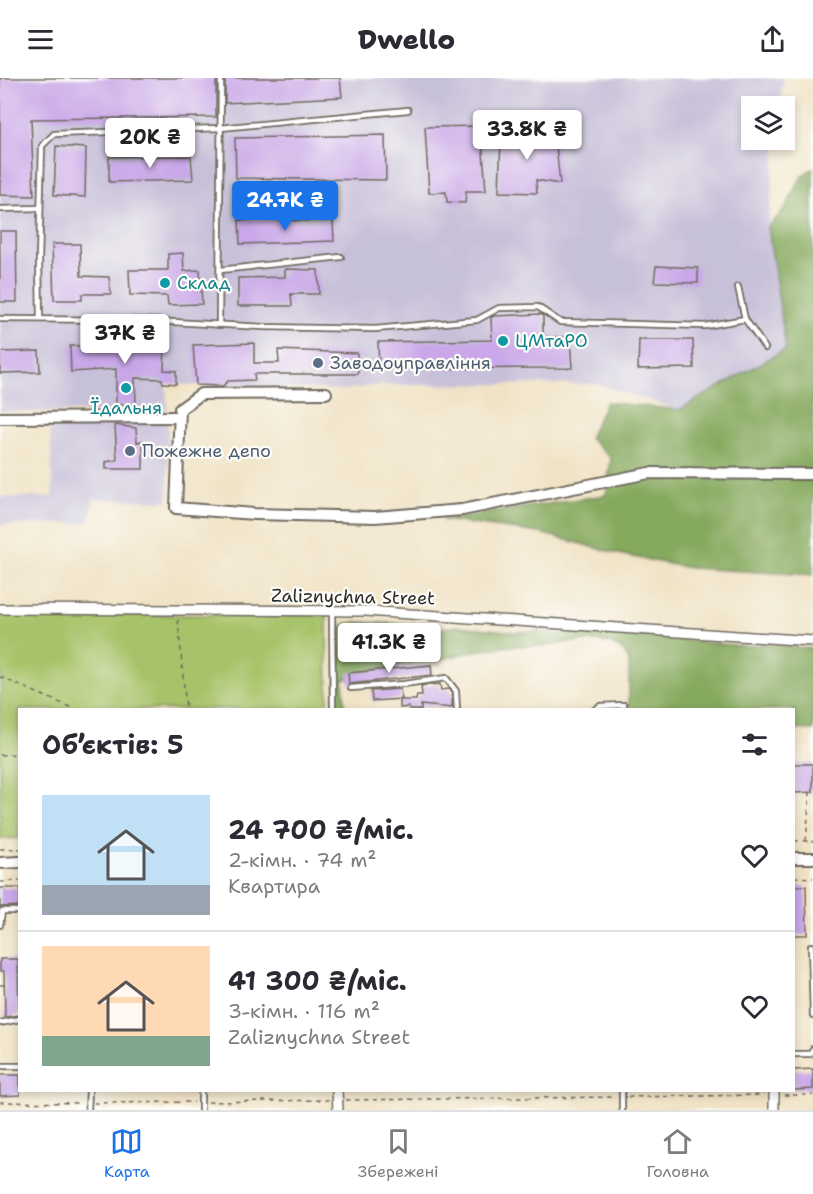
<!DOCTYPE html>
<html lang="uk">
<head>
<meta charset="utf-8">
<style>
	:root { --surface:#fff; --page:#f2f2f3; --text:#2b2b33; --muted:#7c7c81; --line:#e1e1e2; --accent:#1a73e8 }
	body { margin:0; font-family:"Shantell Sans",sans-serif; background:var(--page); color:var(--text); height:100vh; display:flex; flex-direction:column; font-size:22px; white-space:nowrap }
	* { box-sizing:border-box; margin:0 }
	p { font-size:20px; color:var(--muted) }
	.icon { flex:none; width:33px; height:33px; fill:none; stroke:currentColor; stroke-width:2; stroke-linecap:round; stroke-linejoin:round }
	.map { position:relative; flex:1; overflow:hidden }
	.details { position:absolute; left:18px; top:630px; width:777px; height:384px; display:flex; flex-direction:column; background:var(--surface); border-radius:0px; box-shadow:0 3px 9px #0003 }
	.details>* { flex:none }
	.buttons { position:absolute; left:741px; top:18px; display:grid; gap:12px }
	.buttons a { display:grid; place-items:center; width:54px; height:54px; border-radius:0px; background:var(--surface); box-shadow:0 3px 9px #0003; font-size:30px }
	.price { position:absolute; translate:-50% -51px; padding:0 14px; border-radius:6px; background:#fff; color:#222; font-size:20px; line-height:39px; filter:drop-shadow(0 2px 3px #0008) }
	.price::after { content:''; position:absolute; left:50%; top:36px; width:18px; height:14px; margin-left:-9px; background:inherit; clip-path:polygon(0 0,100% 0,50% 100%) }
	.price.selected { background:var(--accent); color:#fff }
	ul { padding:0; list-style:none }
	li { display:flex; align-items:center; gap:18px; height:150px; padding:0 24px }
	li+li { border-top:2px solid var(--line) }
	li span { display:grid; place-items:center; flex:none; width:168px; height:120px; border-radius:0px; color:#555 }
	li>.icon { margin-inline-start:auto }
	span .icon { width:72px; height:72px; fill:#fffc; stroke-width:1 }
	li b { font-size:26px }
	h2 { display:flex; justify-content:space-between; align-items:center; height:72px; padding:0 24px; font-size:26px }
	header { display:flex; justify-content:space-between; align-items:center; height:78px; padding:0 24px; background:var(--surface); font-size:27px; font-weight:800 }
	.tabs { display:flex; justify-content:space-around; align-items:center; height:84px; border-top:2px solid var(--line); background:var(--surface); font-size:16px; color:var(--muted) }
	.tabs a { display:grid; justify-items:center; gap:3px }
	.tabs .selected { color:var(--accent) }
	.map>svg:first-child { display:block }
	.industrial { fill:#c7c0d9 }
	.green { fill:#a7c369; stroke:#69774a; stroke-width:1.5 }
	.forest { fill:#85a95d; stroke:#586a44; stroke-width:1.5 }
	.building { fill:#c9a7e8 }
	.lines { fill:none; stroke-linecap:round; stroke-linejoin:round }
	.service-casing { stroke:#706b61; stroke-width:8 }
	.minor-casing { stroke:#706b61; stroke-width:12 }
	.tertiary-casing { stroke:#706b61; stroke-width:14 }
	.path { stroke:#706b61; stroke-width:1.5; stroke-dasharray:4.5 4.5; stroke-linecap:butt }
	.service { stroke:#fff; stroke-width:4.5 }
	.minor { stroke:#fff; stroke-width:9 }
	.tertiary { stroke:#fff; stroke-width:10 }
	.culture-dot { fill:#0f9aa8; stroke:#fdfcf7; stroke-width:2 }
	.service-dot { fill:#5c6f8a; stroke:#fdfcf7; stroke-width:2 }
	.labels { text-anchor:middle; dominant-baseline:central; stroke-width:4.5; stroke-linejoin:round; paint-order:stroke }
	.culture-label { font-size:18px; fill:#0d838f; stroke:#fdfcf7; text-anchor:start }
	.service-label { font-size:18px; fill:#4e5e75; stroke:#fdfcf7; text-anchor:start }
	.street-label { font-size:18px; fill:#2b2b2b; stroke:#fdfcf7 }
</style>
</head>
<body>
<header><svg class="icon" aria-label="menu" viewBox="0 0 24 24"><path d="M4 6h16M4 12h16M4 18h16"/></svg>Dwello<svg class="icon" aria-label="share" viewBox="0 0 24 24"><path d="M12 15V3M7 8l5-5 5 5M5 13v7h14v-7"/></svg></header>
<div class="map">
<svg width="813" height="1032" viewBox="0 0 813 1032">
	<rect width="100%" height="100%" fill="#fdfcf7"/>
	<filter id="ink" filterUnits="userSpaceOnUse"><feTurbulence type="fractalNoise" baseFrequency=".0167" numOctaves="2"/><feDisplacementMap in="SourceGraphic" scale="12" xChannelSelector="R" yChannelSelector="G"/><feConvolveMatrix kernelMatrix="1 2 1 2 8 2 1 2 1" color-interpolation-filters="sRGB"/></filter>
	<filter id="wash" filterUnits="userSpaceOnUse"><feTurbulence type="fractalNoise" baseFrequency=".008" numOctaves="4" result="noise"/><feDisplacementMap in="SourceGraphic" scale="24" xChannelSelector="R" yChannelSelector="G"/><feGaussianBlur stdDeviation="1.35" result="paint"/><feColorMatrix in="noise" values="0 0 0 0 0 0 0 0 0 0 0 0 0 0 0 0 0 1.4 0 .05"/><feComposite in="paint" operator="in"/></filter>
	<g filter="url(#wash)">
		<rect width="100%" height="100%" fill="#f0e2c4"/>
		<!-- industrial -->
		<g class="industrial">
			<path d="M0,0H783L780,28H752V62H777L768,149L786,271L679,332L597,306L381,307L342,312L166,306L168,334H0Z"/>
			<path d="M168,342V423L94,421L89,445L0,447V419H53L50,346Z"/>
		</g>
		<!-- green -->
		<path class="green" d="M0,537H327L328,631L20,632L19,760L0,761Z"/>
		<!-- forest -->
		<g class="forest">
			<path d="M813,90V497L690,490L623,477L540,455L442,442L606,417L611,380L589,360L606,324L679,332L786,271L768,149L785,131L802,98Z"/>
			<path d="M356,544L392,545L430,552L458,548L516,554L542,553L553,556L602,554L743,568L768,566L813,571V652L794,651V632L629,631V582L623,572L612,566L599,563H579L546,568H510L474,573L443,581L413,584L386,591H374L343,602L345,631L336,632L337,556L345,546Z"/>
		</g>
		<g id="blocks">
			<!-- building -->
			<g class="building">
				<path d="M0,0H216V39L31,41L34,118L0,117Z"/>
				<path d="M225,0H340L342,19L225,25Z"/>
				<path d="M481,48L486,113H466L465,125L447,124L446,114L429,115L425,49Z"/>
				<path d="M517,48H537V59L555,58L560,106L536,102L537,115L499,114L501,58H517Z"/>
				<path d="M385,57L386,102L236,100L235,60Z"/>
				<path d="M56,68L86,70L85,119L54,117Z"/>
				<path d="M191,78L193,102L109,104V79Z"/>
				<path d="M239,142L333,143L334,163L240,166Z"/>
				<path d="M0,153H16L17,224H0Z"/>
				<path d="M52,166H80L81,198L109,199L111,216H82V222H54Z"/>
				<path d="M183,175L184,193L200,192L202,226L168,227L167,218L130,217L129,192H168V176Z"/>
				<path d="M656,188L698,190V205L654,204Z"/>
				<path d="M285,191L318,192L319,216H291L292,228H238V200L285,199Z"/>
				<path d="M541,236L543,238V259H570L572,290L379,291L378,264L492,262L491,240L494,238Z"/>
				<path d="M151,261H165L164,292L176,293V306L163,305L162,301L135,300L136,326L116,327V291L71,294L70,268L151,266Z"/>
				<path d="M639,262H693L694,290L638,291Z"/>
				<path d="M254,265V285H279L278,272L357,275L358,296H254L255,302L228,303L223,308L196,307L193,267Z"/>
				<path d="M39,273L40,294L0,295V274Z"/>
				<path d="M115,347L136,350L137,364L143,363V391H106V384L117,382Z"/>
				<path d="M431,587L432,597L349,606L348,595Z"/>
				<path d="M440,606L441,612L449,611L452,615V630L421,627V632H410L409,629L400,630V622H416L417,617H422L421,608Z"/>
				<path d="M400,611L402,621L372,623L371,613Z"/>
				<path d="M794,686H813V714L794,715Z"/>
				<path d="M794,808H806L807,857H794Z"/>
				<path d="M0,810H20V828L0,829Z"/>
				<path d="M0,881H18L19,937L5,939L4,893H0Z"/>
				<path d="M813,991V1011L794,1012V992Z"/>
				<path d="M0,997H20V1017L0,1018Z"/>
			</g>
		</g>
	</g>
	<g filter="url(#ink)">
		<use href="#blocks" fill-opacity="0" stroke="#706b61" stroke-width="1.5"/>
		<g class="lines">
			<defs>
				<g id="service">
					<path d="M0,131L40,130"/>
					<path d="M220,192L341,179"/>
					<path d="M738,209L745,241L765,270"/>
					<path d="M0,241L136,242L263,249L375,251L477,242L499,230L538,229L560,244L705,248L745,241"/>
					<path d="M40,241L39,182L42,68L54,56L220,50L408,32"/>
					<path d="M219,247L221,0"/>
					<path d="M332,533L333,632"/>
					<path d="M351,610L404,606L446,600L456,613L457,632"/>
					<path d="M594,632L600,628L624,627"/>
					<path d="M0,847L2,833H20"/>
					<path d="M811,868L813,938"/>
					<path d="M0,945L20,941"/>
					<path d="M794,976H810L813,971"/>
					<path d="M0,988H20"/>
					<path d="M622,1012V1032"/>
					<path d="M88,1032L89,1012"/>
					<path d="M201,1032V1012"/>
				</g>
				<g id="minor">
					<path d="M0,531L365,533L813,563"/>
					<path d="M337,1012L338,1032"/>
					<path d="M774,1012V1032"/>
				</g>
				<g id="tertiary">
					<path d="M326,315L201,316L180,331L176,430L254,436L375,439L462,432L649,395L813,396"/>
					<path d="M0,340L178,339"/>
					<path d="M794,780H813"/>
					<path d="M0,785L20,784"/>
				</g>
			</defs>
			<!-- service casing -->
			<use href="#service" class="service-casing"/>
			<!-- minor casing -->
			<use href="#minor" class="minor-casing"/>
			<!-- tertiary casing -->
			<use href="#tertiary" class="tertiary-casing"/>
			<!-- path -->
			<g class="path">
				<path d="M178,542L186,632"/>
				<path d="M0,599L77,632"/>
				<path d="M0,677L20,676"/>
				<path d="M794,763H813"/>
				<path d="M806,763L810,714"/>
				<path d="M0,771H20"/>
				<path d="M794,799L813,800"/>
				<path d="M0,804L20,803"/>
				<path d="M0,907H4"/>
				<path d="M784,1017H813"/>
				<path d="M628,1019L764,1017"/>
				<path d="M346,1022L614,1019"/>
				<path d="M0,1024L80,1025"/>
				<path d="M208,1024L329,1022"/>
				<path d="M94,1025L194,1024"/>
			</g>
			<!-- service -->
			<use href="#service" class="service"/>
			<!-- minor -->
			<use href="#minor" class="minor"/>
			<!-- tertiary -->
			<use href="#tertiary" class="tertiary"/>
		</g>
	</g>
	<!-- markers -->
	<g class="culture-dot">
		<circle cx="165" cy="205" r="6"/>
		<circle cx="503" cy="263" r="6"/>
		<circle cx="126" cy="310" r="6"/>
	</g>
	<g class="service-dot">
		<circle cx="318" cy="285" r="6"/>
		<circle cx="130" cy="373" r="6"/>
	</g>
	<g class="labels">
		<!-- culture labels -->
		<g class="culture-label">
			<text x="177" y="205">Склад</text>
			<text x="515" y="263">ЦМтаРО</text>
			<text x="126" y="330" text-anchor="middle">Їдальня</text>
		</g>
		<!-- service labels -->
		<g class="service-label">
			<text x="330" y="285">Заводоуправління</text>
			<text x="142" y="373">Пожежне депо</text>
		</g>
		<!-- street labels -->
		<g class="street-label">
			<text transform="translate(353 519) rotate(1)">Zaliznychna Street</text>
		</g>
	</g>
</svg>
<div class="buttons">
<a><svg class="icon" aria-label="layers" viewBox="0 0 24 24"><path d="M12 4l9 5-9 5-9-5zM3 14l9 5 9-5"/></svg></a>
</div>
<b class="price" style="left:527px;top:83px">33.8K ₴</b>
<b class="price" style="left:150px;top:91px">20K ₴</b>
<b class="price selected" style="left:285px;top:154px">24.7K ₴</b>
<b class="price" style="left:125px;top:287px">37K ₴</b>
<b class="price" style="left:389px;top:596px">41.3K ₴</b>
<section class="details">
<h2>Об’єктів: 5<svg class="icon" aria-label="filters" viewBox="0 0 24 24"><path d="M4 7h16M4 17h16"/><circle cx="9" cy="7" r="2"/><circle cx="15" cy="17" r="2"/></svg></h2>
<ul>
<li><span style="background:linear-gradient(#bfe0f5 75%,#9aa5b1 0)"><svg class="icon" aria-label="home" viewBox="0 0 24 24"><path d="M3 11l9-7 9 7M6 9v11h12V9"/></svg></span><div><b>24 700 ₴/міс.</b><p>2-кімн. · 74 m²</p><p>Квартира</p></div><svg class="icon" aria-label="heart" viewBox="0 0 24 24"><path d="M12 20l-8-8c-3-5 5-10 8-4 3-6 11-1 8 4z"/></svg></li>
<li><span style="background:linear-gradient(#ffd9b3 75%,#7fa58c 0)"><svg class="icon" aria-label="home" viewBox="0 0 24 24"><path d="M3 11l9-7 9 7M6 9v11h12V9"/></svg></span><div><b>41 300 ₴/міс.</b><p>3-кімн. · 116 m²</p><p>Zaliznychna Street</p></div><svg class="icon" aria-label="heart" viewBox="0 0 24 24"><path d="M12 20l-8-8c-3-5 5-10 8-4 3-6 11-1 8 4z"/></svg></li>
</ul>
</section>
</div>
<nav class="tabs">
<a class="selected"><svg class="icon" aria-label="map" viewBox="0 0 24 24"><path d="M3 6l6-2 6 2 6-2v14l-6 2-6-2-6 2zM9 4v14M15 6v14"/></svg>Карта</a>
<a><svg class="icon" aria-label="saved" viewBox="0 0 24 24"><path d="M7 4h10v16l-5-4-5 4z"/></svg>Збережені</a>
<a><svg class="icon" aria-label="home" viewBox="0 0 24 24"><path d="M3 11l9-7 9 7M6 9v11h12V9"/></svg>Головна</a>
</nav>
</body>
</html>
